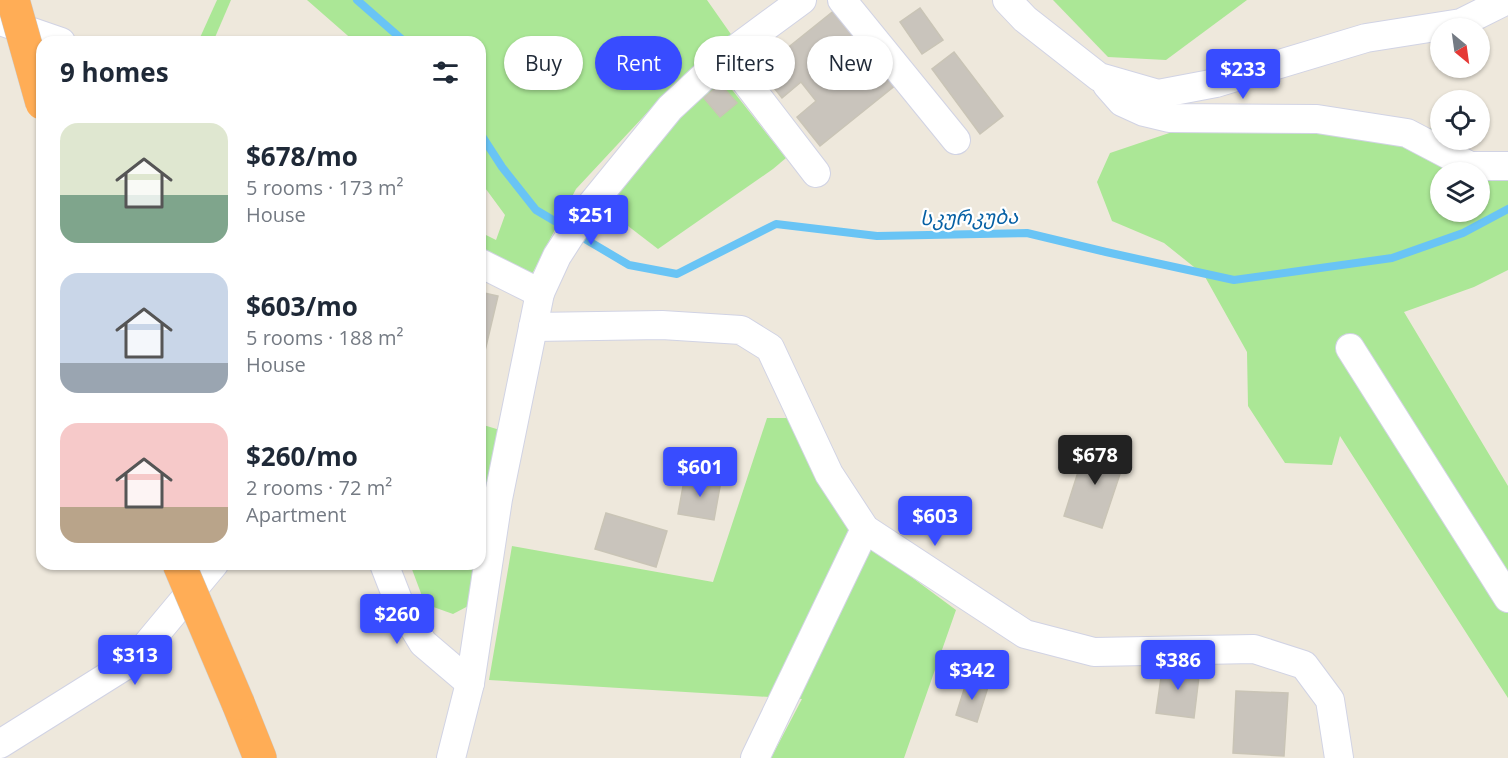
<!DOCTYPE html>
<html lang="en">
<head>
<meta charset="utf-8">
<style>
	:root { --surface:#fff; --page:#f6f6f7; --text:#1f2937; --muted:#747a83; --accent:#384cff }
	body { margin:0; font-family:"Open Sans","Noto Sans Georgian",sans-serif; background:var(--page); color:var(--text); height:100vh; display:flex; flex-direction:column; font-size:22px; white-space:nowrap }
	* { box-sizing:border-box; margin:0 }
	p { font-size:20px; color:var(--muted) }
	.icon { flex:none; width:33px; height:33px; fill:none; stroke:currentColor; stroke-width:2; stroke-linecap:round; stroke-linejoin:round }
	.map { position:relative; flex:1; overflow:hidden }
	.side { position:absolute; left:36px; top:36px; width:450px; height:534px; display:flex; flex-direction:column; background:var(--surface); border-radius:18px; box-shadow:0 2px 4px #0004 }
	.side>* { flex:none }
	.guide { position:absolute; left:504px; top:36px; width:570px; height:54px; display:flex; gap:12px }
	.needle { width:39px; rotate:151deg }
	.buttons { position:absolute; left:1430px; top:18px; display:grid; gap:12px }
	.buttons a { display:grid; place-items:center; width:60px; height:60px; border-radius:50%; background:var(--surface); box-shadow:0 2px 4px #0004; font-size:30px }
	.price { position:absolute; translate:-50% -51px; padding:0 14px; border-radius:6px; background:var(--accent); color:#fff; font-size:20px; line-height:39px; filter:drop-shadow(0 2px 3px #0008) }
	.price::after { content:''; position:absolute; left:50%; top:36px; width:18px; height:14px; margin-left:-9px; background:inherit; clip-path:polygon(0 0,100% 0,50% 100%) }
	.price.selected { background:#222; color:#fff }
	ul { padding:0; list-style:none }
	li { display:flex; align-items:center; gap:18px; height:150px; padding:0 24px }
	li span { display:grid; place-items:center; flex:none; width:168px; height:120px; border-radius:18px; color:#555 }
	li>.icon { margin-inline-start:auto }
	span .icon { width:72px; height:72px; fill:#fffc; stroke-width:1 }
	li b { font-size:26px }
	h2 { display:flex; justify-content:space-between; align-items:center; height:72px; padding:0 24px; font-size:26px }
	.pill { padding:0 21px; border-radius:27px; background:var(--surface); box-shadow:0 2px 4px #0004; font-size:21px; line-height:54px }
	.pill.selected { background:var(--accent); color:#fff }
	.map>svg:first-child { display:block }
	.green { fill:#abe796; fill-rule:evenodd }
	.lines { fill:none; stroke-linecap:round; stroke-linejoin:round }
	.stream { stroke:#69c4f5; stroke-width:8 }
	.building { fill:#c9c4bc; stroke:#c9c4b6; stroke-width:1.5 }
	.minor-casing { stroke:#d1d3e4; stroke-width:30 }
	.highway-casing { stroke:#ccc; stroke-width:34 }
	.minor { stroke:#fff; stroke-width:28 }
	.highway { stroke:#ffad56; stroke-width:33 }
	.highway-bridge-casing { stroke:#ccc; stroke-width:34; stroke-linecap:butt }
	.highway-bridge { stroke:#ffad56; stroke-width:33 }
	.labels { text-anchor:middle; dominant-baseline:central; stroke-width:4.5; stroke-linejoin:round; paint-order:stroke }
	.water-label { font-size:20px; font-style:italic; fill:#0660a4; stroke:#fff }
</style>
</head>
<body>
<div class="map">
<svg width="1508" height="758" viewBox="0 0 1508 758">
	<rect width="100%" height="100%" fill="#eee8dc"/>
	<!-- green -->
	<g class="green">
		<path d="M217,0H231L213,42H198Z"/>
		<path d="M307,0H707L735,40L672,86L576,189L531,276L480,248V232L496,240L505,215L480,181V42H355Z"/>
		<path d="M1053,0H1247L1166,60L1108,57Z"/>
		<path d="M722,77L786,158L773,169L658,249L602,206L657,141Z"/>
		<path d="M1286,114L1436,129L1440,131V140H1453L1502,170L1508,168V270L1474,287L1404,312L1508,486V698L1340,436L1332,465L1285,463L1248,406L1247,352L1204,275L1164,243L1112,221L1097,182L1110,153L1196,124ZM1440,172H1479V212H1440Z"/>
		<path d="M767,418H792L852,533L956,610L904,758H771L802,699L489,680L512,546L713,582Z"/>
		<path d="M480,424L500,430L480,553Z"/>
		<path d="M410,564H478L472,604L453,614L425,604Z"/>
	</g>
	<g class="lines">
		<!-- stream -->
		<g class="stream">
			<path d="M357,0L405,42"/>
			<path d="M480,133L502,167L536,210L629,265L677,274L776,224L877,236L1027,233L1106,252L1234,280L1392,258L1463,233L1508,209"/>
		</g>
	</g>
	<!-- building -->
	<g class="building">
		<path d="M920,8L943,40L922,54L900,22Z"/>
		<path d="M836,9L859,37L837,54L852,73L873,56L896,85L820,146L797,117L816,101L801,82L782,98L760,70Z"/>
		<path d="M954,52L1003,116L980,134L932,69Z"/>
		<path d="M720,84L737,103L720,117L704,98Z"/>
		<path d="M480,292L498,296L480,372Z"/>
		<path d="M1087,444L1126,456L1102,528L1064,516Z"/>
		<path d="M685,475L721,481L714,520L678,514Z"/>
		<path d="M606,513L667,531L656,567L595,549Z"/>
		<path d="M1163,663L1200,668L1194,718L1156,713Z"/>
		<path d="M967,680L988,687L977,722L956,715Z"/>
		<path d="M1236,691L1288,693L1284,756L1233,753Z"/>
	</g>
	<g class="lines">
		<defs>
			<g id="minor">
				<path d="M842,0L956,140"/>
				<path d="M1007,0L1025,19L1099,77L1158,94L1216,83L1366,38L1461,23L1507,0"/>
				<path d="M0,21L61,42"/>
				<path d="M726,56L816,173"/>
				<path d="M1107,85L1122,102L1144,112L1169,118L1317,119L1407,133L1470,166H1508"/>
				<path d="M540,293L557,256L586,211L670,108L726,56L802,0"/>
				<path d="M533,327L662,325L741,330L770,348L829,474L865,529L1025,634L1094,652L1254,649L1304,665L1330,700L1339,758"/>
				<path d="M1350,348L1508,598"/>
				<path d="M384,564L400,605L423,643L470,683"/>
				<path d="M0,744L134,660L214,564"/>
				<path d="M451,758L470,683L498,499L540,293L480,263"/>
				<path d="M755,758L865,529"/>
			</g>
			<path id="highway" d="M238,703L260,758"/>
		</defs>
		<!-- minor casing -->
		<use href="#minor" class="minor-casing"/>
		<!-- highway casing -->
		<use href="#highway" class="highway-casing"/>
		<!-- minor -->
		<use href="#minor" class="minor"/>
		<!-- highway -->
		<use href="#highway" class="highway"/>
		<defs>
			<g id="highway-bridge">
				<path d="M13,0L42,103"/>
				<path d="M179,564L238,703"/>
			</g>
		</defs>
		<!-- highway-bridge casing -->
		<use href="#highway-bridge" class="highway-bridge-casing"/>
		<!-- highway-bridge -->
		<use href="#highway-bridge" class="highway-bridge"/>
	</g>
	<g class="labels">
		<!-- water labels -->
		<g class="water-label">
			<text transform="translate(969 217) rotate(-1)">სკურკუბა</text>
		</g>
	</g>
</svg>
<div class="buttons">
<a><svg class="needle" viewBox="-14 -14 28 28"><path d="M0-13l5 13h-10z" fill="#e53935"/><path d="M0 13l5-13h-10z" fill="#747a83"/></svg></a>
<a><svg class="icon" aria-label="locate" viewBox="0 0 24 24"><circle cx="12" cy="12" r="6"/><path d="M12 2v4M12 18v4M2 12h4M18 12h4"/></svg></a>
<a><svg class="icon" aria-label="layers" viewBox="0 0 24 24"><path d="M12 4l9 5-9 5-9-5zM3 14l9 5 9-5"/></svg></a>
</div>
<b class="price" style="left:1243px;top:100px">$233</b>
<b class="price" style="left:591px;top:246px">$251</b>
<b class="price selected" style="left:1095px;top:486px">$678</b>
<b class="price" style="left:700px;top:498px">$601</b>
<b class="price" style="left:935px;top:547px">$603</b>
<b class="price" style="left:397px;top:645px">$260</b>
<b class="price" style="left:135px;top:686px">$313</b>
<b class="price" style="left:1178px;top:691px">$386</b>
<b class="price" style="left:972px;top:701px">$342</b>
<div class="guide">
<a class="pill">Buy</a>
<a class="pill selected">Rent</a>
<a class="pill">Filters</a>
<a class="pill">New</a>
</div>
<section class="side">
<h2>9 homes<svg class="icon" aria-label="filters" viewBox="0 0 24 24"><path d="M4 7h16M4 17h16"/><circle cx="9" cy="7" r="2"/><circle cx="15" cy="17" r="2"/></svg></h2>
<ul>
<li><span style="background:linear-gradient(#dfe7d0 60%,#7fa58c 0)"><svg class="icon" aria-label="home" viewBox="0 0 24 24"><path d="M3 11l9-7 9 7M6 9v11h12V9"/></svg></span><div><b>$678/mo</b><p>5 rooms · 173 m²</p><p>House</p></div></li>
<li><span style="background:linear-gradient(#c9d6e8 75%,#9aa5b1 0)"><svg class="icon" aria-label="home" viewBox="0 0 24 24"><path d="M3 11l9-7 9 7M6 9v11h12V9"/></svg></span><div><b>$603/mo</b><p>5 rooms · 188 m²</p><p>House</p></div></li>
<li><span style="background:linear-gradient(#f6c9c9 70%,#b9a48a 0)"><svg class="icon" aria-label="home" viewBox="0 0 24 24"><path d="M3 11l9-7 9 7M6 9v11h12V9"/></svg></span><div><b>$260/mo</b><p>2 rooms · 72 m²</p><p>Apartment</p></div></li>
</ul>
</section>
</div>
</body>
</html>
